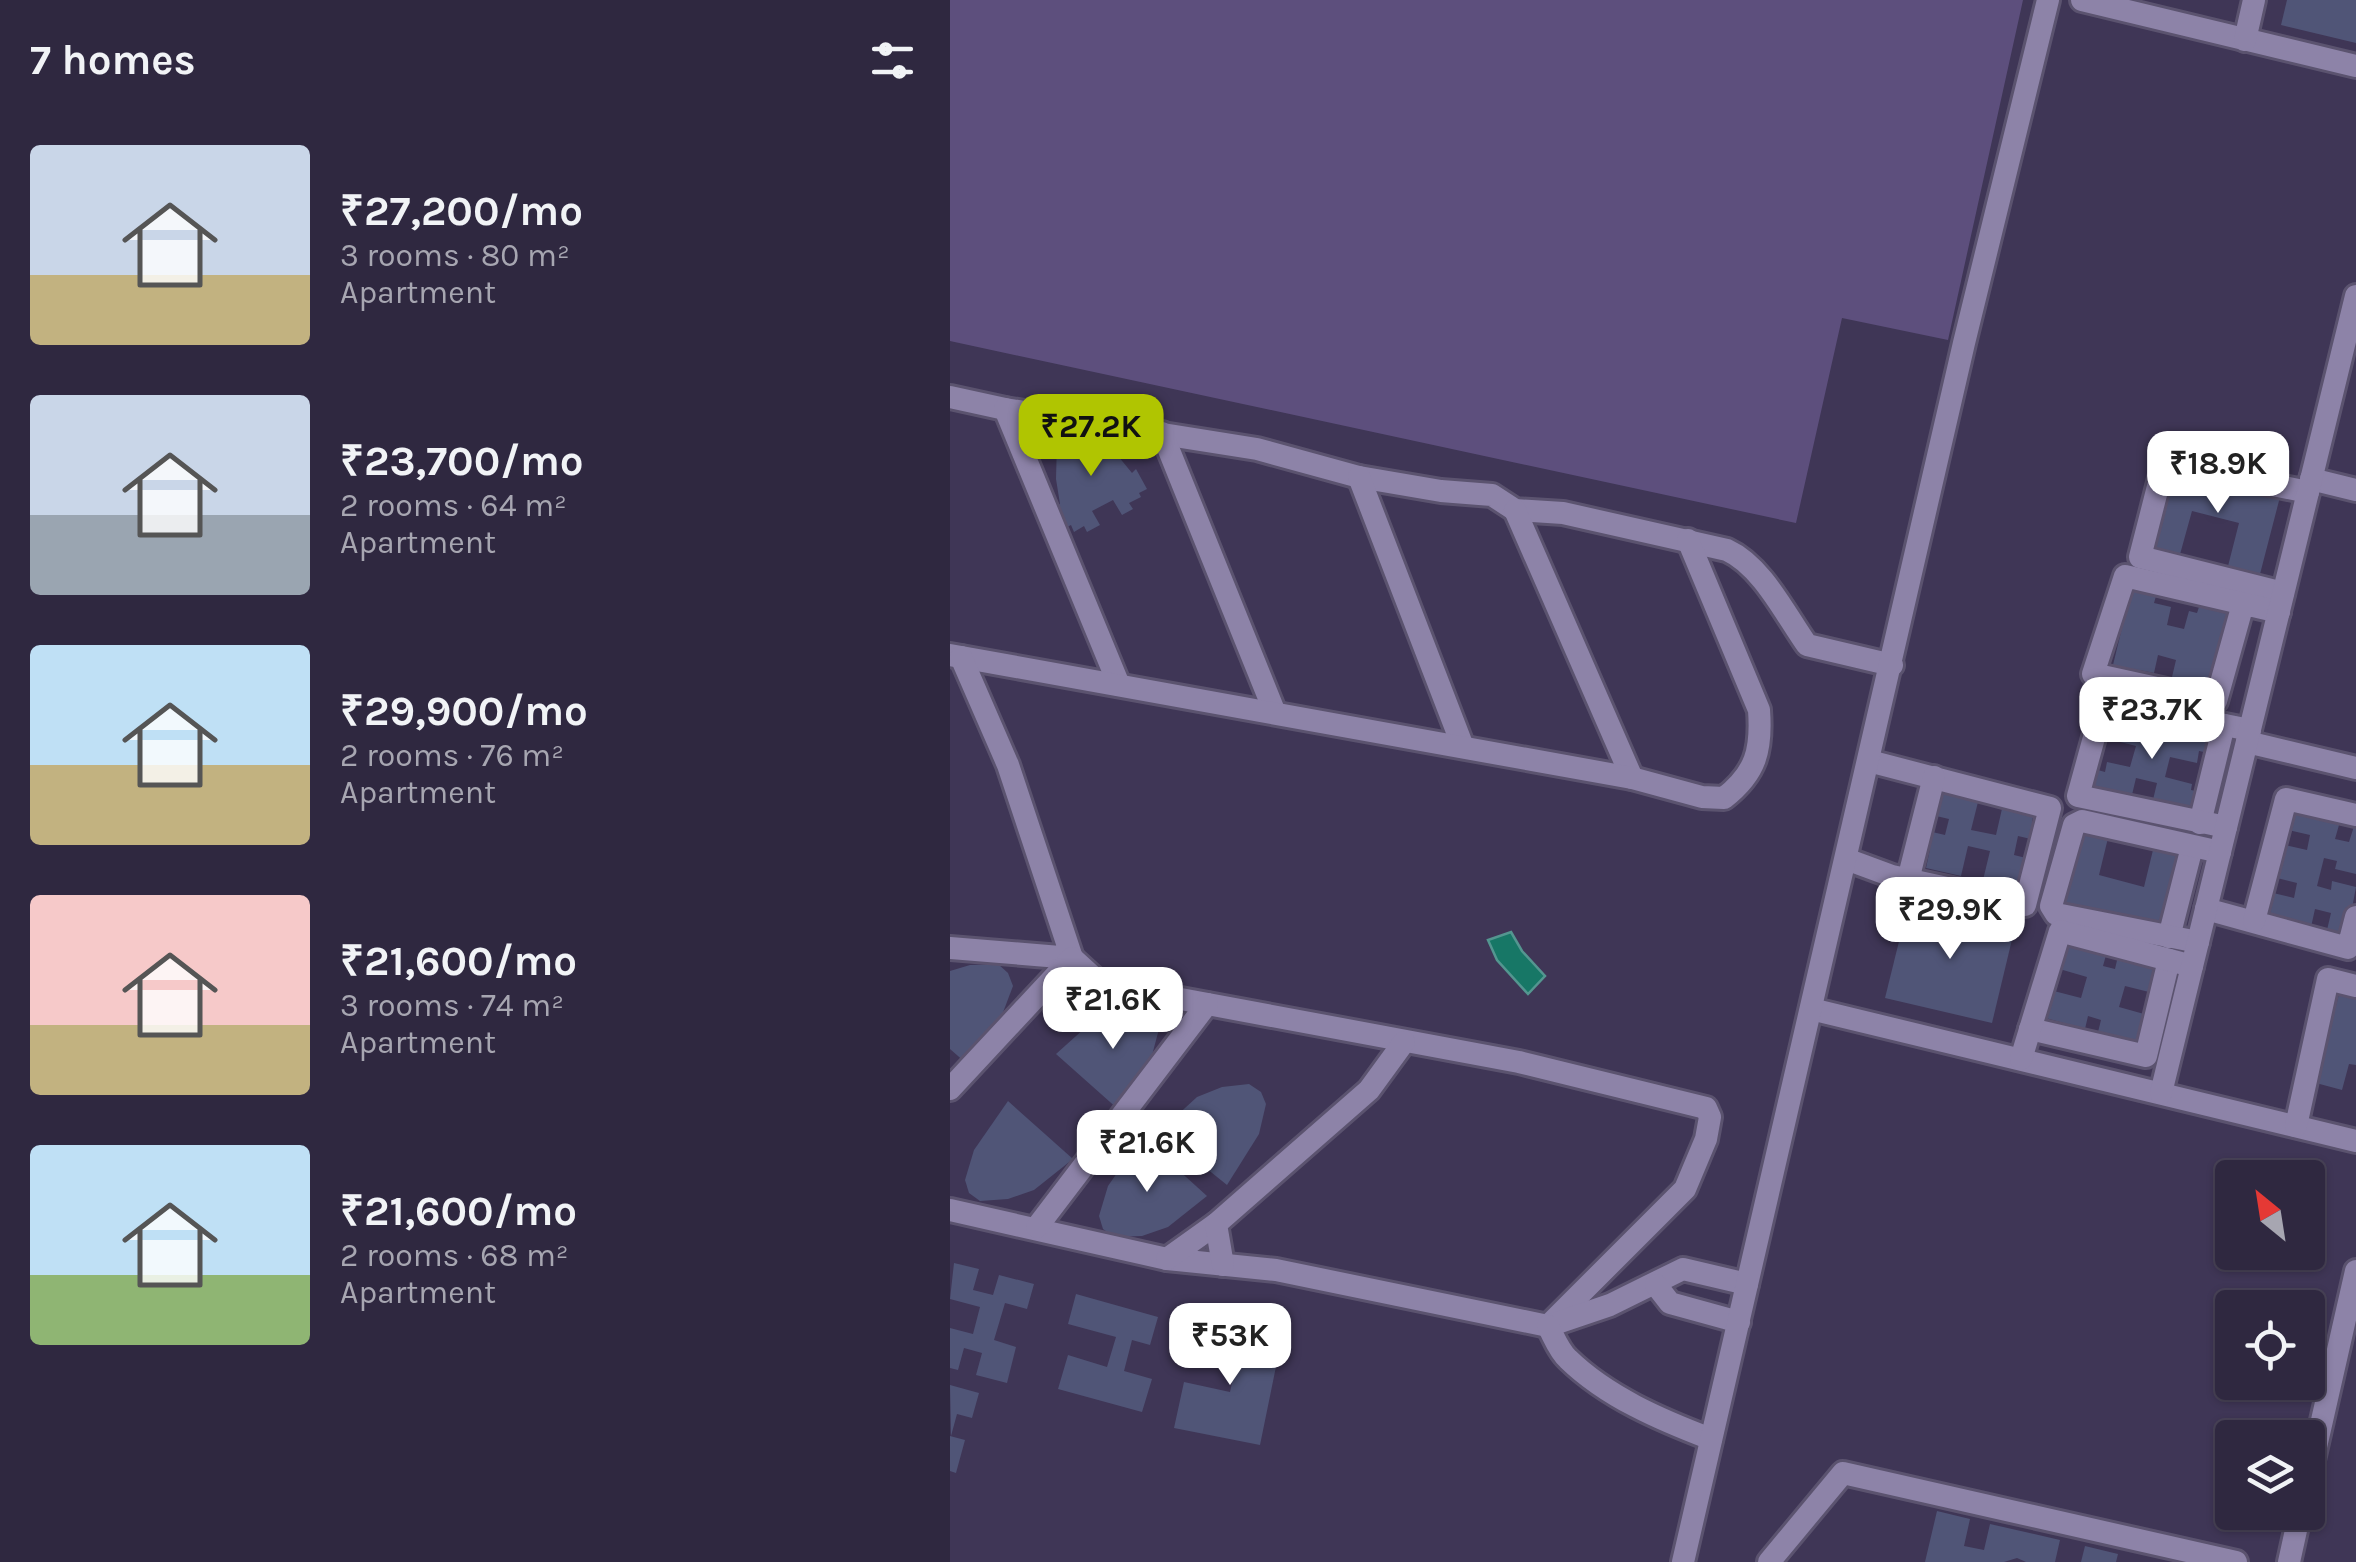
<!DOCTYPE html>
<html lang="en">
<head>
<meta charset="utf-8">
<style>
	:root { --surface:#2f2840; --page:#373047; --text:#f1f3f6; --muted:#a7a6b1; --line:#4a4459; --accent:#b0c501 }
	body { margin:0; font-family:Karla,sans-serif; background:var(--page); color:var(--text); height:100vh; display:flex; flex-direction:column; font-size:38px; white-space:nowrap }
	* { box-sizing:border-box; margin:0 }
	p { font-size:32px; color:var(--muted) }
	.icon { flex:none; width:55px; height:55px; fill:none; stroke:currentColor; stroke-width:2; stroke-linecap:round; stroke-linejoin:round }
	.map { position:relative; flex:1; overflow:hidden }
	.side { display:flex; flex-direction:column; background:var(--surface); width:950px }
	.side>* { flex:none }
	.needle { width:65px; rotate:330deg }
	.buttons { position:absolute; left:1265px; top:1160px; display:grid; gap:20px }
	.buttons a { display:grid; place-items:center; width:110px; height:110px; border-radius:10px; background:var(--surface); box-shadow:0 2px 8px #0004,0 0 0 2px var(--line); font-size:50px }
	.price { position:absolute; translate:-50% -85px; padding:0 22px; border-radius:20px; background:#fff; color:#222; font-size:32px; line-height:65px; filter:drop-shadow(0 2px 5px #0008) }
	.price::after { content:''; position:absolute; left:50%; top:60px; width:30px; height:22px; margin-left:-15px; background:inherit; clip-path:polygon(0 0,100% 0,50% 100%) }
	.price.selected { background:var(--accent); color:#111 }
	ul { padding:0; list-style:none }
	li { display:flex; align-items:center; gap:30px; height:250px; padding:0 30px }
	li span { display:grid; place-items:center; flex:none; width:280px; height:200px; border-radius:10px; color:#555 }
	li>.icon { margin-inline-start:auto }
	span .icon { width:120px; height:120px; fill:#fffc; stroke-width:1 }
	li b { font-size:42px }
	h2 { display:flex; justify-content:space-between; align-items:center; height:120px; padding:0 30px; font-size:42px }
	main { display:flex; flex:1; min-height:0 }
	.map>svg:first-child { display:block }
	.green { fill:#5d4f7d }
	.water { fill:#177766; stroke:#549690; stroke-width:2.5 }
	.building { fill:#505577 }
	.lines { fill:none; stroke-linecap:round; stroke-linejoin:round }
	.minor-casing { stroke:#5b536f; stroke-width:28 }
	.minor { stroke:#8d83a8; stroke-width:22 }
</style>
</head>
<body>
<main>
<section class="side">
<h2>7 homes<svg class="icon" aria-label="filters" viewBox="0 0 24 24"><path d="M4 7h16M4 17h16"/><circle cx="9" cy="7" r="2"/><circle cx="15" cy="17" r="2"/></svg></h2>
<ul>
<li><span style="background:linear-gradient(#c9d6e8 65%,#c2b280 0)"><svg class="icon" aria-label="home" viewBox="0 0 24 24"><path d="M3 11l9-7 9 7M6 9v11h12V9"/></svg></span><div><b>₹27,200/mo</b><p>3 rooms · 80 m²</p><p>Apartment</p></div></li>
<li><span style="background:linear-gradient(#c9d6e8 60%,#9aa5b1 0)"><svg class="icon" aria-label="home" viewBox="0 0 24 24"><path d="M3 11l9-7 9 7M6 9v11h12V9"/></svg></span><div><b>₹23,700/mo</b><p>2 rooms · 64 m²</p><p>Apartment</p></div></li>
<li><span style="background:linear-gradient(#bfe0f5 60%,#c2b280 0)"><svg class="icon" aria-label="home" viewBox="0 0 24 24"><path d="M3 11l9-7 9 7M6 9v11h12V9"/></svg></span><div><b>₹29,900/mo</b><p>2 rooms · 76 m²</p><p>Apartment</p></div></li>
<li><span style="background:linear-gradient(#f6c9c9 65%,#c2b280 0)"><svg class="icon" aria-label="home" viewBox="0 0 24 24"><path d="M3 11l9-7 9 7M6 9v11h12V9"/></svg></span><div><b>₹21,600/mo</b><p>3 rooms · 74 m²</p><p>Apartment</p></div></li>
<li><span style="background:linear-gradient(#bfe0f5 65%,#8fb573 0)"><svg class="icon" aria-label="home" viewBox="0 0 24 24"><path d="M3 11l9-7 9 7M6 9v11h12V9"/></svg></span><div><b>₹21,600/mo</b><p>2 rooms · 68 m²</p><p>Apartment</p></div></li>
</ul>
</section>
<div class="map">
<svg width="1406" height="1562" viewBox="0 0 1406 1562">
	<rect width="100%" height="100%" fill="#3f3656"/>
	<!-- green -->
	<path class="green" d="M0,0H1073L998,340L892,318L846,523L0,341Z"/>
	<!-- water -->
	<path class="water" d="M561,932L572,951L595,976L578,994L547,960L538,940Z"/>
	<!-- building -->
	<g class="building">
		<path d="M1337,0H1406V43L1331,25Z"/>
		<path d="M119,426L150,434L182,473L186,469L197,489L189,493L191,497L179,503L183,509L172,515L163,500L142,511L150,525L137,532L134,526L124,532L121,525L113,529L102,508L110,504L106,479L107,441Z"/>
		<path d="M1222,466L1331,493L1309,578L1277,570L1289,523L1242,511L1229,558L1200,551Z"/>
		<path d="M1181,591L1206,596L1204,603L1221,607L1217,625L1234,629L1239,611L1247,613L1249,607L1282,615L1263,693L1229,685L1231,680L1222,677L1226,660L1208,655L1204,673L1189,670L1187,675L1162,669Z"/>
		<path d="M1158,711L1200,720L1195,738L1216,742L1220,725L1264,735L1259,753L1249,751L1247,763L1220,757L1215,777L1242,784L1241,790L1250,792L1245,814L1202,804L1207,783L1186,778L1181,799L1139,789L1144,769L1155,772L1157,762L1180,767L1186,746L1163,740L1165,732L1154,729Z"/>
		<path d="M995,787L1030,794L1021,830L1046,835L1054,800L1085,807L1082,822L1089,823L1085,840L1068,836L1064,855L1080,859L1077,874L1070,872L1066,888L1033,880L1040,851L1018,846L1011,876L976,868L980,849L975,848L978,831L995,835L999,819L982,815L985,802L991,803Z"/>
		<path d="M1340,806L1391,818L1385,839L1399,842L1406,820V874L1385,869L1387,861L1374,858L1367,886L1381,890L1382,881L1406,887L1397,935L1377,930L1381,913L1365,909L1361,927L1313,915L1319,892L1344,898L1347,883L1323,877L1331,844L1357,850L1360,835L1334,829Z"/>
		<path d="M1130,831L1158,838L1149,875L1194,887L1203,850L1234,857L1215,931L1110,904Z"/>
		<path d="M959,901L1065,927L1042,1023L935,998Z"/>
		<path d="M1114,937L1158,948L1153,966L1165,969L1169,952L1208,962L1199,992L1175,986L1169,1007L1194,1014L1186,1043L1148,1032L1151,1020L1138,1016L1135,1029L1092,1017L1100,990L1131,998L1137,977L1106,968Z"/>
		<path d="M48,964L58,973L63,986L52,1015L16,1063L0,1049V971L20,965Z"/>
		<path d="M1389,994L1406,998V1065L1399,1064L1392,1090L1366,1083Z"/>
		<path d="M192,1009L204,1016L209,1029L201,1059L169,1110L106,1054L145,1019L165,1012Z"/>
		<path d="M299,1084L311,1092L316,1104L309,1134L277,1185L210,1131L247,1097L272,1087Z"/>
		<path d="M58,1101L123,1159L84,1190L58,1199L30,1201L19,1193L15,1180L24,1150Z"/>
		<path d="M192,1137L257,1196L218,1227L192,1236L164,1237L153,1229L149,1216L158,1186Z"/>
		<path d="M4,1263L29,1269L23,1290L43,1295L49,1275L84,1284L77,1309L55,1303L44,1340L66,1347L57,1383L26,1375L32,1353L14,1348L8,1370L0,1368V1328L23,1334L30,1307L0,1299Z"/>
		<path d="M126,1294L208,1317L200,1345L182,1340L174,1371L202,1379L192,1412L108,1389L118,1355L157,1367L166,1337L118,1324Z"/>
		<path d="M246,1325L280,1332L277,1346L296,1350L299,1336L331,1342L310,1445L224,1428L234,1382L280,1392L285,1369L239,1359Z"/>
		<path d="M0,1385L29,1393L22,1418L7,1414L1,1436Z"/>
		<path d="M0,1436L15,1440L6,1473L0,1471Z"/>
		<path d="M987,1511L1020,1519L1014,1546L1034,1550L1040,1524L1110,1540L1105,1562H1076L1067,1558L1054,1562H975Z"/>
		<path d="M1135,1546L1168,1554L1166,1562H1131Z"/>
	</g>
	<g class="lines">
		<defs>
			<g id="minor">
				<path d="M1132,0L1406,66"/>
				<path d="M1295,40L1304,0"/>
				<path d="M0,397L55,409L307,449L409,477L491,491L542,495L565,510L613,513L777,550C812,566 835,614 857,645L942,665"/>
				<path d="M55,409L169,685"/>
				<path d="M212,433L325,713"/>
				<path d="M409,477L513,747"/>
				<path d="M1361,479L1406,490"/>
				<path d="M565,510L682,778"/>
				<path d="M1333,593L1190,557L1214,463L1358,492"/>
				<path d="M1293,604L1266,701L1143,674L1175,576L1329,612"/>
				<path d="M0,655L682,778L752,797L774,798C806,773 812,750 809,710L738,540"/>
				<path d="M1297,742L1406,768"/>
				<path d="M1250,823L1274,725"/>
				<path d="M1276,827L1128,796L1154,701L1300,730"/>
				<path d="M896,859L942,876L1075,905L1100,808L919,761"/>
				<path d="M958,880L984,777"/>
				<path d="M1256,909L1398,948L1406,917"/>
				<path d="M1304,921L1336,799L1406,815"/>
				<path d="M1219,937L1242,847"/>
				<path d="M1248,942L1106,914L1101,906L1124,825L1132,821L1270,852"/>
				<path d="M0,948L122,958L58,765L11,657"/>
				<path d="M861,1009L1406,1141"/>
				<path d="M1080,1029L1196,1056L1219,960"/>
				<path d="M1071,1059L1110,931L1242,966"/>
				<path d="M0,1089L122,958L156,989L220,997L569,1062L756,1108L760,1117L756,1139L735,1189L598,1326"/>
				<path d="M1211,1093L1406,296"/>
				<path d="M1346,1126L1378,979L1406,986"/>
				<path d="M0,1210L217,1259L326,1270L598,1326L660,1305L733,1269L797,1284"/>
				<path d="M87,1227L257,1004"/>
				<path d="M217,1259L266,1224"/>
				<path d="M273,1265L266,1224L419,1090L454,1042"/>
				<path d="M706,1285L720,1303L789,1322"/>
				<path d="M598,1326C604,1337 609,1351 618,1359C657,1397 711,1420 761,1439"/>
				<path d="M1358,1482L1406,1271"/>
				<path d="M733,1562L1014,343L1098,0"/>
				<path d="M819,1562L893,1473L1286,1562"/>
				<path d="M1339,1562L1350,1512"/>
			</g>
		</defs>
		<!-- minor casing -->
		<use href="#minor" class="minor-casing"/>
		<!-- minor -->
		<use href="#minor" class="minor"/>
	</g>
</svg>
<div class="buttons">
<a><svg class="needle" viewBox="-14 -14 28 28"><path d="M0-13l5 13h-10z" fill="#e53935"/><path d="M0 13l5-13h-10z" fill="#a7a6b1"/></svg></a>
<a><svg class="icon" aria-label="locate" viewBox="0 0 24 24"><circle cx="12" cy="12" r="6"/><path d="M12 2v4M12 18v4M2 12h4M18 12h4"/></svg></a>
<a><svg class="icon" aria-label="layers" viewBox="0 0 24 24"><path d="M12 4l9 5-9 5-9-5zM3 14l9 5 9-5"/></svg></a>
</div>
<b class="price selected" style="left:141px;top:479px">₹27.2K</b>
<b class="price" style="left:1268px;top:516px">₹18.9K</b>
<b class="price" style="left:1202px;top:762px">₹23.7K</b>
<b class="price" style="left:1000px;top:962px">₹29.9K</b>
<b class="price" style="left:163px;top:1052px">₹21.6K</b>
<b class="price" style="left:197px;top:1195px">₹21.6K</b>
<b class="price" style="left:280px;top:1388px">₹53K</b>
</div>
</main>
</body>
</html>
